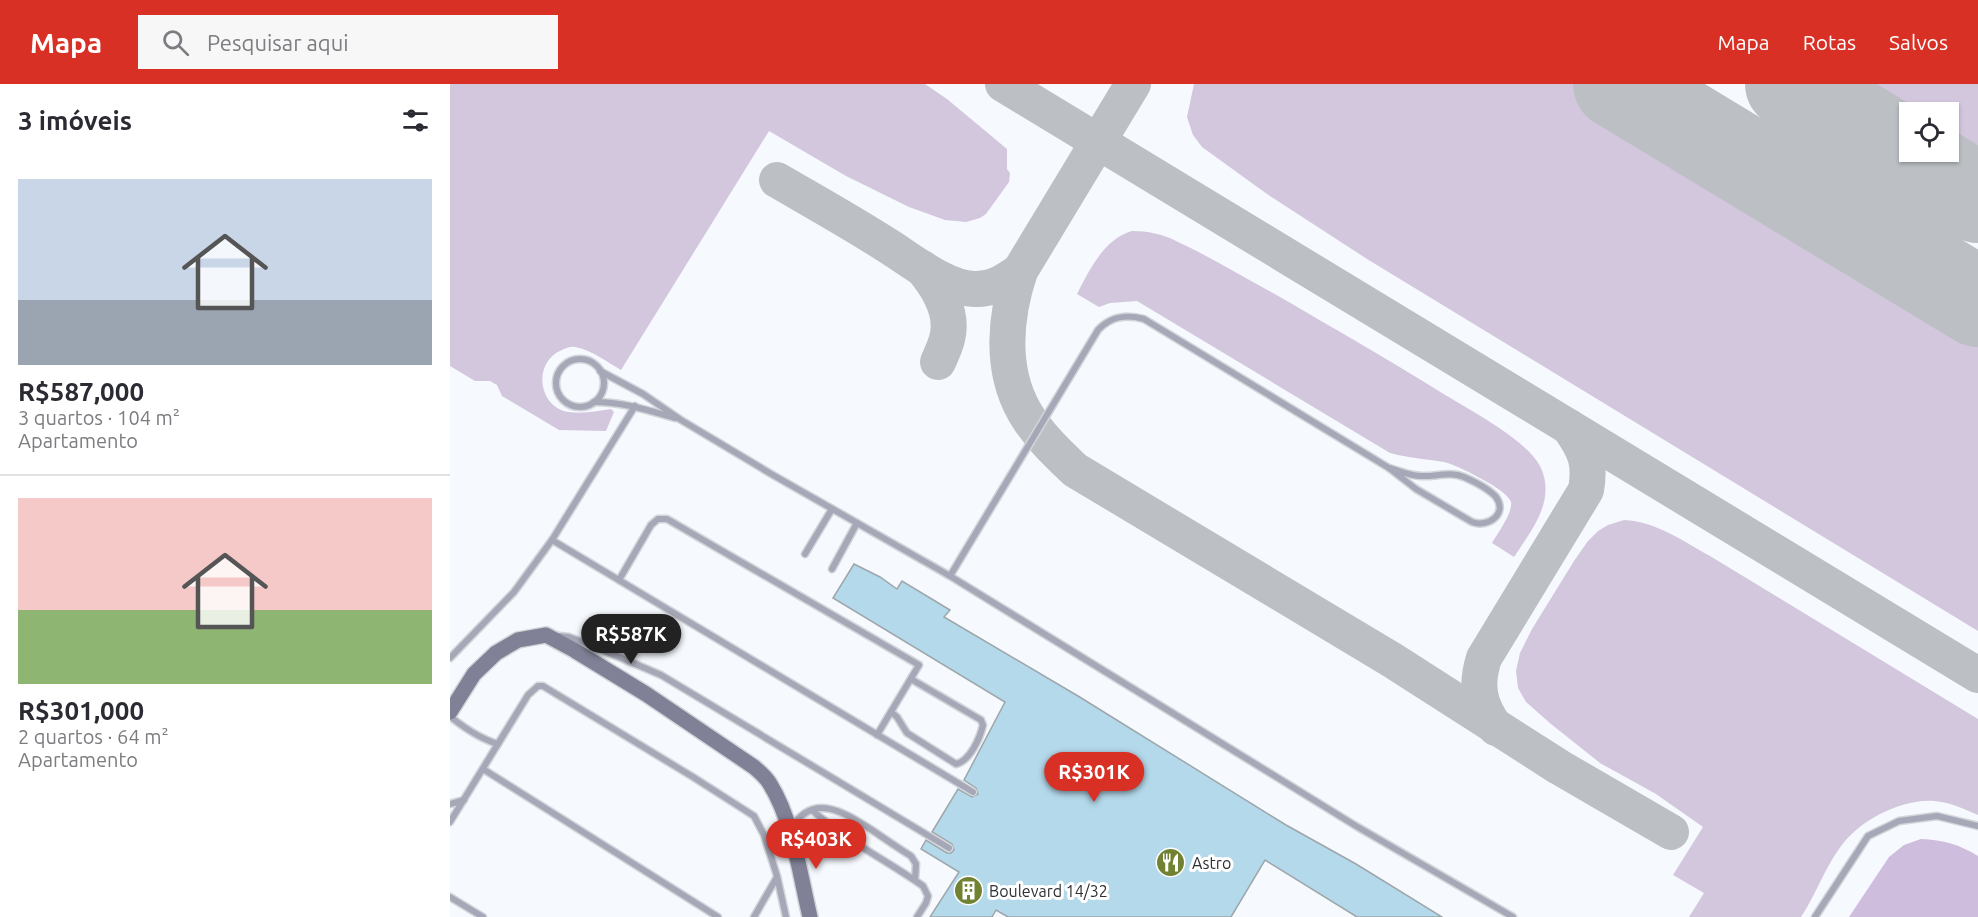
<!DOCTYPE html>
<html lang="pt">
<head>
<meta charset="utf-8">
<style>
	:root { --surface:#fff; --page:#f7f7f7; --text:#2b2b33; --muted:#7c7c81; --line:#e1e1e2; --accent:#d93025 }
	body { margin:0; font-family:Ubuntu,sans-serif; background:var(--page); color:var(--text); height:100vh; display:flex; flex-direction:column; font-size:22px; white-space:nowrap }
	* { box-sizing:border-box; margin:0 }
	p { font-size:20px; color:var(--muted) }
	.icon { flex:none; width:33px; height:33px; fill:none; stroke:currentColor; stroke-width:2; stroke-linecap:round; stroke-linejoin:round }
	.map { position:relative; flex:1; overflow:hidden }
	.side { display:flex; flex-direction:column; background:var(--surface); width:450px }
	.side>* { flex:none }
	.fabs { position:absolute; left:1449px; top:18px; display:grid; gap:12px }
	.fabs a { display:grid; place-items:center; width:60px; height:60px; border-radius:0px; background:var(--surface); box-shadow:0 2px 4px #0004; font-size:30px }
	.price { position:absolute; translate:-50% -51px; padding:0 14px; border-radius:21px; background:var(--accent); color:#fff; font-size:20px; line-height:39px; filter:drop-shadow(0 2px 3px #0008) }
	.price::after { content:''; position:absolute; left:50%; top:36px; width:18px; height:14px; margin-left:-9px; background:inherit; clip-path:polygon(0 0,100% 0,50% 100%) }
	.price.active { background:#222; color:#fff }
	ul { padding:0; list-style:none }
	li { display:grid; align-content:center; gap:12px; height:318px; padding:0 18px }
	li+li { border-top:2px solid var(--line) }
	li span { display:grid; place-items:center; height:186px; border-radius:0px; color:#555 }
	li>.icon { margin-inline-start:auto }
	span .icon { width:108px; height:108px; fill:#fffc; stroke-width:1 }
	li b { font-size:26px }
	h2 { display:flex; justify-content:space-between; align-items:center; height:72px; padding:0 18px; font-size:26px }
	header { display:flex; align-items:center; gap:36px; box-sizing:border-box; height:84px; padding:0 30px; background:var(--accent); color:#fff }
	header strong { font-size:28px }
	nav { display:flex; gap:33px; margin-inline-start:auto; font-size:21px }
	.search { width:420px; height:54px; background:var(--page); display:flex; align-items:center; gap:15px; box-sizing:border-box; padding:0 21px; border-radius:0px; color:var(--muted); font-size:22px }
	main { display:flex; flex:1; min-height:0 }
	.map>svg:first-child { display:block }
	.green { fill:#d3c7de }
	.forest { fill:#cebddc }
	.lines { fill:none; stroke-linecap:round; stroke-linejoin:round }
	.taxiway { stroke:#bcc0c4; stroke-width:36 }
	.runway { stroke:#bcc0c4; stroke-width:90 }
	.building { fill:#b4d9eb; stroke:#9da6aa; stroke-width:1.5 }
	.lane-casing { stroke:#d2d5d9; stroke-width:9 }
	.secondary-casing { stroke:#d2d5d9; stroke-width:18 }
	.lane { stroke:#a7a8b7; stroke-width:6 }
	.secondary { stroke:#808196; stroke-width:15 }
	.labels { text-anchor:middle; dominant-baseline:central; stroke-width:6; stroke-linejoin:round; paint-order:stroke }
	.poi-label { font-size:16px; fill:#2e3033; stroke:#fff; text-anchor:start }
</style>
</head>
<body>
<header>
<strong>Mapa</strong>
<div class="search"><svg class="icon" aria-label="search" viewBox="0 0 24 24"><circle cx="10" cy="10" r="6"/><path d="M15 15l6 6"/></svg>Pesquisar aqui</div>
<nav><a>Mapa</a><a>Rotas</a><a>Salvos</a></nav>
</header>
<main>
<section class="side">
<h2>3 imóveis<svg class="icon" aria-label="filters" viewBox="0 0 24 24"><path d="M4 7h16M4 17h16"/><circle cx="9" cy="7" r="2"/><circle cx="15" cy="17" r="2"/></svg></h2>
<ul>
<li><span style="background:linear-gradient(#c9d6e8 65%,#9aa5b1 0)"><svg class="icon" aria-label="home" viewBox="0 0 24 24"><path d="M3 11l9-7 9 7M6 9v11h12V9"/></svg></span><div><b>R$587,000</b><p>3 quartos · 104 m²</p><p>Apartamento</p></div></li>
<li><span style="background:linear-gradient(#f6c9c9 60%,#8fb573 0)"><svg class="icon" aria-label="home" viewBox="0 0 24 24"><path d="M3 11l9-7 9 7M6 9v11h12V9"/></svg></span><div><b>R$301,000</b><p>2 quartos · 64 m²</p><p>Apartamento</p></div></li>
</ul>
</section>
<div class="map">
<svg width="1528" height="833" viewBox="0 0 1528 833">
	<rect width="100%" height="100%" fill="#f6f9fe"/>
	<!-- green -->
	<g class="green">
		<path d="M0,0H475L497,15L557,65V85L560,89L559,98L536,130L530,134L516,138L495,136L459,123L396,92L319,47L171,286C157,278 142,266 125,263C121,262 116,264 112,266C82,278 88,324 119,328C133,330 147,327 161,325L164,328L156,347L109,346L52,312L47,301L40,297H25L0,282Z"/>
		<path d="M744,0H1138L1528,237V547L917,175L817,110L752,63L743,51L737,33Z"/>
		<path d="M1368,0H1528V97L1480,68H1498V28H1460L1459,55Z"/>
		<path d="M682,147C697,147 713,150 726,157C759,172 791,192 823,209C880,242 936,274 992,309C1018,325 1077,356 1090,382C1107,416 1081,447 1064,473L1042,459C1047,450 1063,429 1061,418C1058,406 1007,381 994,378C976,375 958,374 940,369L687,217L660,219L649,223L627,210C640,185 654,155 682,147Z"/>
		<path d="M1174,436C1205,437 1233,457 1260,472L1528,635V731C1514,725 1500,718 1484,717C1450,715 1408,737 1389,765C1375,784 1365,812 1351,833H1239L1254,809L1223,791L1253,743L1206,710L1150,679L1101,640L1076,618L1068,604L1066,587L1070,569L1082,545L1124,477L1138,457L1148,447L1158,441Z"/>
	</g>
	<!-- forest -->
	<path class="forest" d="M1471,755C1494,756 1508,760 1528,772V833H1399L1439,773L1454,761Z"/>
	<g class="lines">
		<!-- taxiway -->
		<g class="taxiway">
			<path d="M553,0L1528,591"/>
			<path d="M683,0L570,187C555,232 550,284 574,327C587,350 606,368 625,386L942,576L1109,683L1221,748"/>
			<path d="M327,96C363,117 399,137 435,160C460,175 494,204 524,205C543,206 555,197 570,187"/>
			<path d="M472,184C488,203 504,229 497,255C495,263 491,271 488,278"/>
			<path d="M1046,644C1029,621 1025,602 1034,574L1136,406C1141,378 1135,366 1119,343"/>
		</g>
		<!-- runway -->
		<g class="runway">
			<path d="M1168,0L1528,218"/>
			<path d="M1340,0L1528,114"/>
		</g>
	</g>
	<!-- building -->
	<path class="building" d="M404,480L430,493L447,505L452,497L500,526L494,533L628,612L836,741L906,780L992,833H907L815,776L781,833H558L546,826L542,833H480L509,788L471,765L476,756L497,769H501L504,766L502,760L482,748L508,705L522,713L528,710L526,704L514,696L555,618L383,514Z"/>
	<g class="lines">
		<defs>
			<g id="lane">
				<circle cx="130" cy="299" r="24"/>
				<path d="M150,287L193,310L231,336L323,391L500,492L906,742L1063,833"/>
				<path d="M144,318C173,318 197,326 225,334"/>
				<path d="M939,384C950,387 960,392 971,392C985,393 1000,387 1014,393C1023,397 1039,405 1046,413C1058,430 1038,444 1022,438L966,405Z"/>
				<path d="M102,456L523,708"/>
				<path d="M355,470L382,425"/>
				<path d="M382,485L407,439"/>
				<path d="M500,492L648,246C661,232 676,230 694,235L939,384"/>
				<path d="M169,496L201,441L208,435H217L469,581L427,651"/>
				<path d="M109,552L119,553L148,564L211,591L499,764"/>
				<path d="M0,574L64,508L102,456L185,322"/>
				<path d="M1,627L2,634C16,645 31,655 48,660"/>
				<path d="M441,628L447,633L457,649L506,680C520,677 530,654 533,641L531,636L461,595"/>
				<path d="M33,685L268,833"/>
				<path d="M0,720L14,716"/>
				<path d="M362,726C395,756 436,776 473,802L478,812L476,819L467,833"/>
				<path d="M0,738L78,611L88,602H93L243,693L304,732L314,751L327,792L336,833"/>
				<path d="M341,745C363,707 395,729 422,746C435,755 448,764 461,772L466,780L465,796"/>
				<path d="M0,813L33,833"/>
				<path d="M304,833L327,793"/>
				<path d="M1365,833L1418,752L1449,737L1487,732L1528,742"/>
			</g>
			<path id="secondary" d="M0,628L24,590L46,569L68,556L96,551L124,566L196,610L304,683C310,688 316,693 320,700C343,737 350,791 360,833"/>
		</defs>
		<!-- lane casing -->
		<use href="#lane" class="lane-casing"/>
		<!-- secondary casing -->
		<use href="#secondary" class="secondary-casing"/>
		<!-- lane -->
		<use href="#lane" class="lane"/>
		<!-- secondary -->
		<use href="#secondary" class="secondary"/>
	</g>
	<!-- icons -->
	<defs>
		<symbol id="restaurant-disc" viewBox="-11 -11 22 22"><circle r="9.5" fill="#718332" stroke="#fff"/><path d="M-5-6h1v4h1v-4h1v4h1v-4h1v5L-1.5 .5V6h-2V.5L-5-1ZM5-6V6H3V1.5H1.5Q1.5-4 5-6Z" fill="#fff"/></symbol>
		<symbol id="building-disc" viewBox="-11 -11 22 22"><circle r="9.5" fill="#718332" stroke="#fff"/><path d="M-4-6H4V6H1V3H-1V6H-4ZM-2.5-4.3h1.7v1.8h-1.7ZM.8-4.3h1.7v1.8H.8ZM-2.5-1h1.7V.8h-1.7ZM.8-1h1.7V.8H.8Z" fill="#fff"/></symbol>
	</defs>
	<g fill-rule="evenodd">
		<use href="#restaurant-disc" x="704" y="762" width="33" height="33"/>
		<use href="#building-disc" x="502" y="790" width="33" height="33"/>
	</g>
	<g class="labels">
		<!-- poi labels -->
		<g class="poi-label">
			<text x="742" y="779">Astro</text>
			<text x="539" y="807">Boulevard 14/32</text>
		</g>
	</g>
</svg>
<div class="fabs">
<a><svg class="icon" aria-label="locate" viewBox="0 0 24 24"><circle cx="12" cy="12" r="6"/><path d="M12 2v4M12 18v4M2 12h4M18 12h4"/></svg></a>
</div>
<b class="price active" style="left:181px;top:581px">R$587K</b>
<b class="price" style="left:644px;top:719px">R$301K</b>
<b class="price" style="left:366px;top:786px">R$403K</b>
</div>
</main>
</body>
</html>
